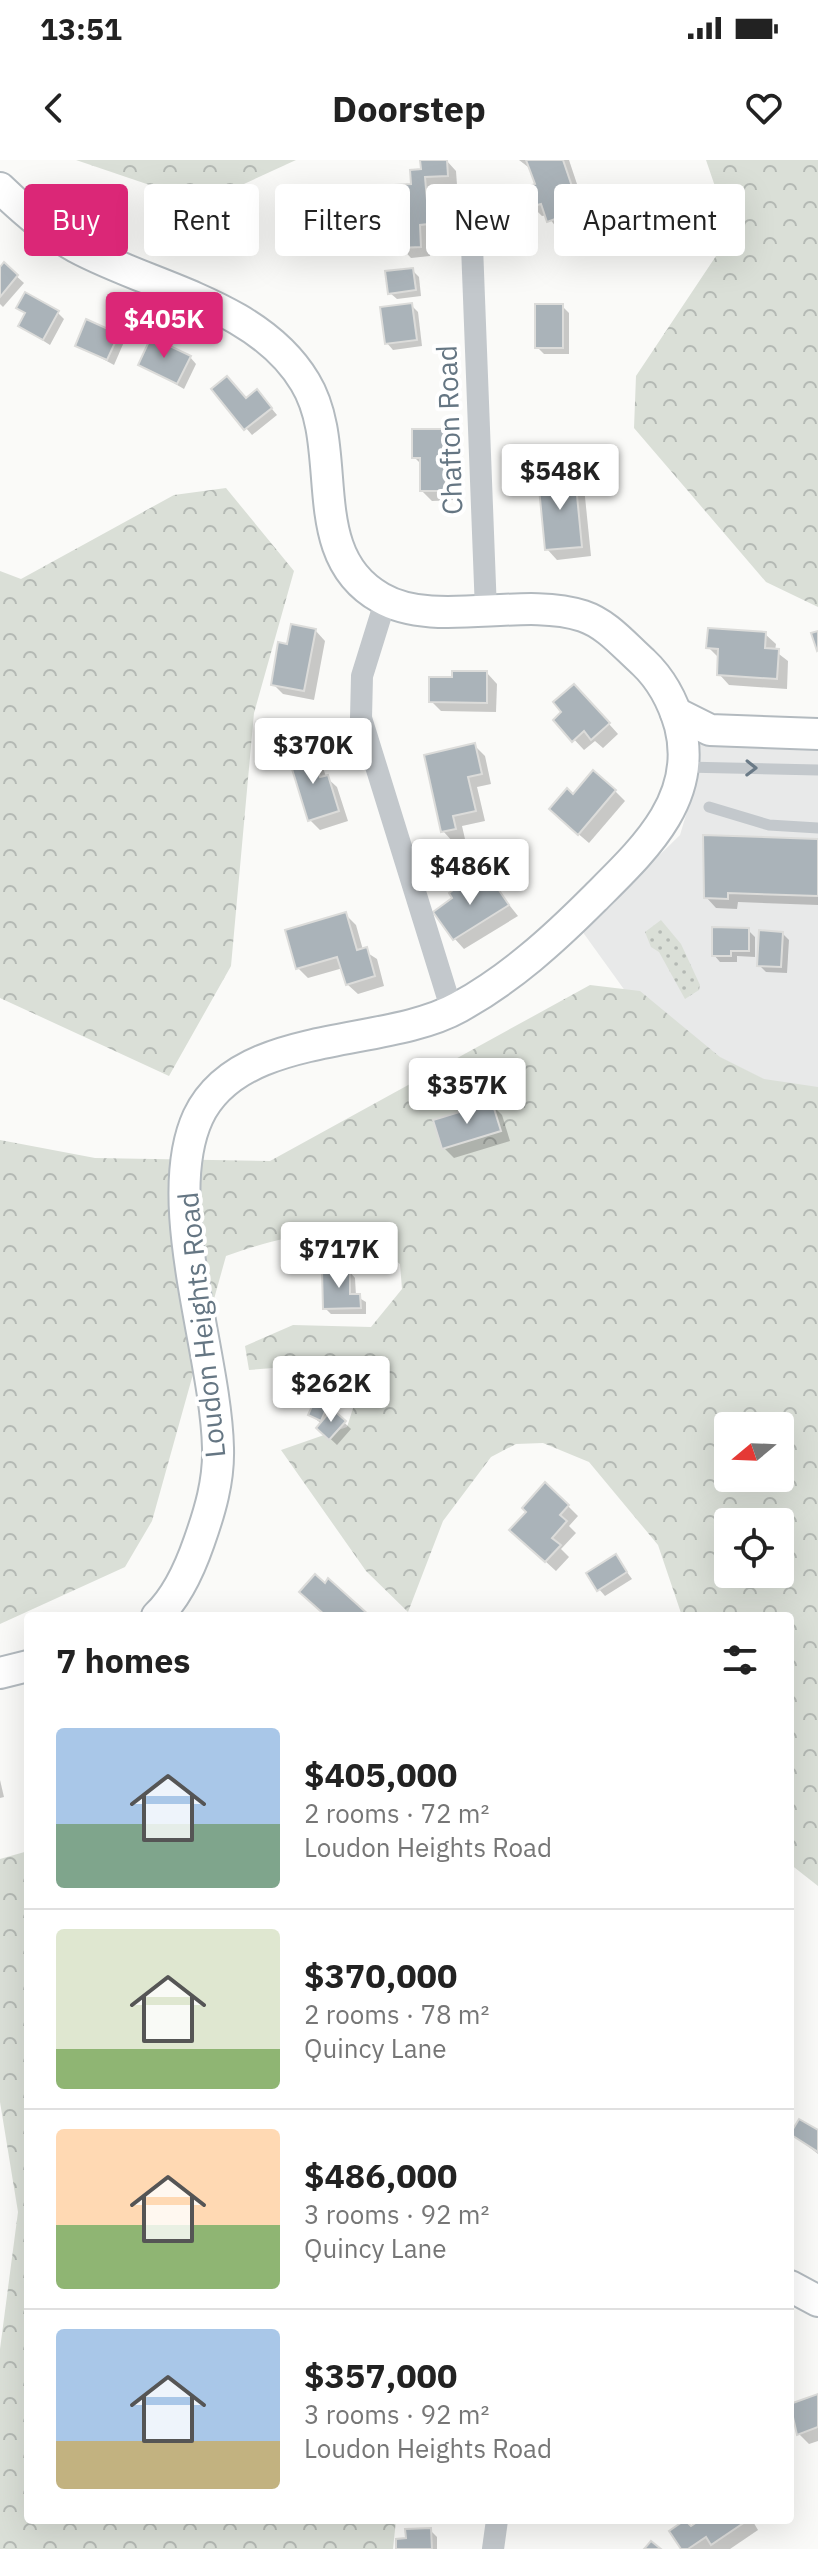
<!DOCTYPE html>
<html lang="en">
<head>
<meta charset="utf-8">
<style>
	:root { --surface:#fff; --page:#f2f2f2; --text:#222; --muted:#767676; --line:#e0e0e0; --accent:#db2777 }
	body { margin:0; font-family:"IBM Plex Sans",sans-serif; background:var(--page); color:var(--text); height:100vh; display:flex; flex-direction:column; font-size:30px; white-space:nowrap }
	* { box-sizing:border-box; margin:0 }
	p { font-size:26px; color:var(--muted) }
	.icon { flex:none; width:44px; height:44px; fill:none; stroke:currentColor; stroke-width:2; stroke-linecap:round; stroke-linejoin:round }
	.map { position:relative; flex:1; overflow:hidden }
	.panel { position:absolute; left:24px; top:1452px; width:770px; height:912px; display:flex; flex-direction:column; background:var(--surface); border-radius:8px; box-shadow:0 8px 32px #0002 }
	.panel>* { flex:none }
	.hud { position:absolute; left:24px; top:24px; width:770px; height:72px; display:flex; gap:16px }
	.needle { width:52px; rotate:251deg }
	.buttons { position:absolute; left:714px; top:1252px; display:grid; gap:16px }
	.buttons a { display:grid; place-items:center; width:80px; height:80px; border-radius:8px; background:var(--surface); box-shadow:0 8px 32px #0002; font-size:40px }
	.price { position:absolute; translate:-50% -68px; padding:0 18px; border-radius:8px; background:#fff; color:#222; font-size:26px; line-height:52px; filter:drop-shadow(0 2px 4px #0008) }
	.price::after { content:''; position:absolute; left:50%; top:48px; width:24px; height:18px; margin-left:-12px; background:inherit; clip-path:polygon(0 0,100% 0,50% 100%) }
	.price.on { background:var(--accent); color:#fff }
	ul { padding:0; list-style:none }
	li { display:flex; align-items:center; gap:24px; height:200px; padding:0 32px }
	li+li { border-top:2px solid var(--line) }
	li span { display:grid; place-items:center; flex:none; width:224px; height:160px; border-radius:8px; color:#555 }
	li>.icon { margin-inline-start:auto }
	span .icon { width:96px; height:96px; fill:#fffc; stroke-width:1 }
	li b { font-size:34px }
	h2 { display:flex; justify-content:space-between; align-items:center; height:96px; padding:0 32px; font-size:34px }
	.tag { padding:0 28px; border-radius:8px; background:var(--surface); box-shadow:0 8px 32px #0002; font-size:28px; line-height:72px }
	.tag.on { background:var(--accent); color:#fff }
	.status { display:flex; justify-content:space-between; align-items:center; height:56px; padding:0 40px; background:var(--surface); direction:ltr }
	.status svg { height:22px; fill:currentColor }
	header { display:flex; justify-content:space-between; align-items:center; height:104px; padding:0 32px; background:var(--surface); font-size:36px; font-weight:800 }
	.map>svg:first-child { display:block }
	.built { fill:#e8e9e9 }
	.grass { fill:url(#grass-dots) }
	.forest { fill:url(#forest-crowns); fill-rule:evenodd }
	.shadow { fill:#0003 }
	.building { fill:#aab3b9; stroke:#dcdcda; stroke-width:2 }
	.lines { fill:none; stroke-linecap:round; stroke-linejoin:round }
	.secondary-casing { stroke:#b3babf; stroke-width:34 }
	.lane { stroke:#c3c8cc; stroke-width:11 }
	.street { stroke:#c3c8cc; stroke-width:22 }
	.secondary { stroke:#fff; stroke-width:30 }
	.oneway { stroke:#6a7a87 }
	.labels { text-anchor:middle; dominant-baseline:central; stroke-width:8; stroke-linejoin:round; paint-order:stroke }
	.street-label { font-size:28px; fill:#657683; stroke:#fff }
</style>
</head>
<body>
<div class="status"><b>13:51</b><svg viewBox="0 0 49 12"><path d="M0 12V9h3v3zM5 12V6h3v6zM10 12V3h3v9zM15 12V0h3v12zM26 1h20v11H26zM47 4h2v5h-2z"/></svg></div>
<header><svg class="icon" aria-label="back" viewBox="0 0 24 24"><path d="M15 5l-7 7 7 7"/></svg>Doorstep<svg class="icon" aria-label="heart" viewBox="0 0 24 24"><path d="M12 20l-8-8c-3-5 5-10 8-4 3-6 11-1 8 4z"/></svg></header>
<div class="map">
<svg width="818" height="2389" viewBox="0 0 818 2389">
	<defs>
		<pattern id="grass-dots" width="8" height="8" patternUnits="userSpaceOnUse" patternTransform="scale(2)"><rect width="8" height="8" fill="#dadfd7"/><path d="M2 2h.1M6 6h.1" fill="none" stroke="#b4b9b4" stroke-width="1.8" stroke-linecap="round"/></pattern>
		<pattern id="forest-crowns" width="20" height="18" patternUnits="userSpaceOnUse" patternTransform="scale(2)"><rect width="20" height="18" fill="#dadfd7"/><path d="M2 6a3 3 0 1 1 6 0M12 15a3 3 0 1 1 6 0" fill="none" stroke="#b4b9b4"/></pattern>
	</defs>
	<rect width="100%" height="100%" fill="#fafaf8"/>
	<!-- built -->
	<path class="built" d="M697,576L818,580V942L708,946L582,771L680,675L694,628Z"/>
	<!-- grass -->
	<path class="grass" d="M661,760L681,784L700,825L699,830L685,839L659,792L651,787L645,772Z"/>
	<!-- forest -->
	<g class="forest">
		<path d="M76,0H296L233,29L185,37Z"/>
		<path d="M706,0H818V447L766,422L634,268L636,216L718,93L721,44Z"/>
		<path d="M226,328L294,411L254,553L231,806L169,916L0,838V411L21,419L174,335Z"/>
		<path d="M590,825L640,831L720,897L764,919L818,927V1726L790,1704V1456H682L658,1385L589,1302L543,1283L516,1284L491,1297L443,1361L408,1452L366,1411L281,1290L347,1267L355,1242L348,1215L325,1204L249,1210L245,1186L293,1165L371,1167L402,1129L400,1104C343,1060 288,1074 226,1096L152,1361L125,1407L0,1464V980L95,998L270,1001ZM728,1266H780V1318H728ZM728,1362H780V1414H728Z"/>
		<path d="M28,1691V2360H396L393,2389H0V2189L18,2052L0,1942V1699Z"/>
	</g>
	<!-- shadow -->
	<g class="shadow">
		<path d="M446,0L456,11L457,25L435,26L438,74H429L430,96L411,98L401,87L413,26Z"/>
		<path d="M519,0H569L589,60L559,71L547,55L542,56L532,46L537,25L532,10Z"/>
		<path d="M4,105L24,123L3,147L0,144V110Z"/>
		<path d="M412,110L419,117L421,136L397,139L390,133Z"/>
		<path d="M411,145L418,152L422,186L393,190L387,183Z"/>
		<path d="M562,146L569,153V194H544L537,187Z"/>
		<path d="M19,148L58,153L64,159L50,185L20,166L26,155Z"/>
		<path d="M118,176L124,182L114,205L77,185Z"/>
		<path d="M190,197L196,204L184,229L141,204Z"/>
		<path d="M214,230L246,240L263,238L277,255L252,275Z"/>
		<path d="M444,271L455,281L456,340L432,341L422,331V305L414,297Z"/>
		<path d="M574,317L584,327L591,396L557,400L547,389Z"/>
		<path d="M315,470L325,481L314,540L283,534L273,524L289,487Z"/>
		<path d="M765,474L776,484L775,491L788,501L787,529L729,525L719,514L720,499L708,487Z"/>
		<path d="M487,513L497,524L496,552L441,551L431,541L454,519Z"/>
		<path d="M584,536L618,574L603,588L595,581L584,590L556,560Z"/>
		<path d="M475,586L485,596L491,624L477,627L485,661L462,666L465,679L453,682L443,671Z"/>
		<path d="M310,591L321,601L326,617L337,627L348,661L320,670L309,659Z"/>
		<path d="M615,631L625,641L589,683L561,659L573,637Z"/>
		<path d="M818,681V745L738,742L737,749L716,748L706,737Z"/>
		<path d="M487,717L518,756L464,789L454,778Z"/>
		<path d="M346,755L356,765L363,790L377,799L384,826L358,834L347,824L343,808L308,818L298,808Z"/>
		<path d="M748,770L755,777V797L737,796V802H720L714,795Z"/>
		<path d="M782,773L789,780L787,813L766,812L759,805Z"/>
		<path d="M491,944L502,955L510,981L454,998L444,988Z"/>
		<path d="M349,1111L355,1118L356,1136L366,1142V1154H331L325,1148Z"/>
		<path d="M342,1212L349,1219L334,1253L351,1269L337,1285L319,1268L322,1264L310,1255L314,1246L305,1239Z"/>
		<path d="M568,1346L578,1356L569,1366L576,1373L561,1389L569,1397L556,1411L522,1380Z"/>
		<path d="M616,1397L632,1419L605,1436L599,1429Z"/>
		<path d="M0,1620L4,1637L0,1638Z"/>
		<path d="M818,1973V1994L792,1974Z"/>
		<path d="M818,2236V2281L809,2284L799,2274L790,2246Z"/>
		<path d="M703,2360H752L758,2370L730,2389H683L692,2367Z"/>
		<path d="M430,2370L437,2377V2389H398Z"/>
	</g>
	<!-- building -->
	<g class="building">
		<path d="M420,0H447L448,16L425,17L429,64L420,65L421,87L399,88L395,25L411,24L410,10L421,9Z"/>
		<path d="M526,0H563L580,50L547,62L541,44L530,47L524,28L535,24Z"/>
		<path d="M4,102L18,115L0,137V107Z"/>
		<path d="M413,108L416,130L388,134L385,111Z"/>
		<path d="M25,132L59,151L43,180L18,166L25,153L16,148Z"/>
		<path d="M412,143L417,180L385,184L380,147Z"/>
		<rect x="535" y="144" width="28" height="44"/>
		<path d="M86,159L119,174L107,200L75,186Z"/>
		<path d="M151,177L191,196L177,224L138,205Z"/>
		<path d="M227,216L246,238L257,229L272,248L244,270L211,229Z"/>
		<path d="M412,269H445L446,331H420V298H412Z"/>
		<path d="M575,315L582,387L545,390L538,318Z"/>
		<path d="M291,464L316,469L304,531L271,525L278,482L287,484Z"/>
		<path d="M708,468L766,472L765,488L779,489L777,519L717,515L718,489L706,488Z"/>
		<path d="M818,471V490L817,491L811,473Z"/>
		<path d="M452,511H487V543L429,542V517H452Z"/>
		<path d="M574,524L610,563L591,580L584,571L572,582L553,560L561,552L553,542Z"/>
		<path d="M475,583L482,614L468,617L476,651L453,656L456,669L441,672L424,595Z"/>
		<path d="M311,588L320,617L328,615L339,651L308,661L288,596Z"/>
		<path d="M593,610L616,630L578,675L549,649L567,628L573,634Z"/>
		<path d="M703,675L818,679V736L728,733V739L704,738Z"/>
		<path d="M488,714L509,745L453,780L433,752L452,738L449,733L464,722L468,728Z"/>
		<path d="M346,752L357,790L367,787L375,816L346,825L337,797L296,809L285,770Z"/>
		<path d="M712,767L749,768V791H731V796H712Z"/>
		<path d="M759,770L783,772L781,807L757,806Z"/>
		<path d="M492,942L501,971L442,989L433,960Z"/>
		<path d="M350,1109V1134H360L361,1148L323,1149L322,1110Z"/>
		<path d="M319,1200L343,1210L321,1261L308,1255L313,1244L302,1239Z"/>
		<path d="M332,1249L346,1261L329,1280L316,1268Z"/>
		<path d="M545,1322L569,1345L560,1355L567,1361L552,1378L561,1385L545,1402L509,1370L526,1352L522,1348Z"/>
		<path d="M616,1394L627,1412L597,1431L586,1413Z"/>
		<path d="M315,1414L325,1423L328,1418L370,1456H326L299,1432Z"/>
		<path d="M799,1959L818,1970V1992L790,1974Z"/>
		<path d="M818,2234V2267L797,2275L790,2244Z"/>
		<path d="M685,2360L691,2366L700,2360H748L711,2385L706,2377L688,2389H681L669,2371Z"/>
		<path d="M431,2368L432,2389H396V2379L406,2378L405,2369Z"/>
		<path d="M651,2381L661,2389H644Z"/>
	</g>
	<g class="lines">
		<defs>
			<g id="secondary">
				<path d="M0,28C24,51 47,71 76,87C152,128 258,144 305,222C346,289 302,394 381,438C434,469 522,436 583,456C607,464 624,485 643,502C661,519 673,541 680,566C699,640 642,691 594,739C553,780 510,819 459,847C384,889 240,868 198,957C159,1042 216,1193 218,1288C219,1321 210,1351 199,1382C190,1408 176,1438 157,1456"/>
				<path d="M676,553L710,570L818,574"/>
				<path d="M0,1513L28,1506"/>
				<path d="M790,2126L818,2141"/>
			</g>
		</defs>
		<!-- secondary casing -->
		<use href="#secondary" class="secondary-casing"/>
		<!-- lane -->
		<g class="lane">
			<path d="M684,607L818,610"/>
			<path d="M709,647L769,665L818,668"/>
		</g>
		<!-- street -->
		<g class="street">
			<path d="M472,86L486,451"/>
			<path d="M385,442L362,516L361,558L452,851"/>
			<path d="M493,2389L497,2360"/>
		</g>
		<!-- secondary -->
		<use href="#secondary" class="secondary"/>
	</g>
	<!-- one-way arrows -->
	<defs><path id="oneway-chevron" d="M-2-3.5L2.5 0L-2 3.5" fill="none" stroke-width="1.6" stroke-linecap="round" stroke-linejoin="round" transform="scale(2)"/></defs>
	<use class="oneway" href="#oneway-chevron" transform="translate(751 608) rotate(1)"/>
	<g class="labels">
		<!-- street labels -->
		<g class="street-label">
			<text transform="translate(449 270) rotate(-92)">Chafton Road</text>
			<text transform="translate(201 1165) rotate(-96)">Loudon Heights Road</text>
		</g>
	</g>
</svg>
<div class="buttons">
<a><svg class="needle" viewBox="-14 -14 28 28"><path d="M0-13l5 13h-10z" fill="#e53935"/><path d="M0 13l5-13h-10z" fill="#767676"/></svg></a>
<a><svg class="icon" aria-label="locate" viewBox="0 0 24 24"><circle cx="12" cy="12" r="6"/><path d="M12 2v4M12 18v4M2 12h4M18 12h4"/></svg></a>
</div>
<b class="price on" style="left:164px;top:200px">$405K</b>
<b class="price" style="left:560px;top:352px">$548K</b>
<b class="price" style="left:313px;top:626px">$370K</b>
<b class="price" style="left:470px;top:747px">$486K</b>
<b class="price" style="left:467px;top:966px">$357K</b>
<b class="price" style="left:339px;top:1130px">$717K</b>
<b class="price" style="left:331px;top:1264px">$262K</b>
<div class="hud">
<a class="tag on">Buy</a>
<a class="tag">Rent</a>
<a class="tag">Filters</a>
<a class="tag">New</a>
<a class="tag">Apartment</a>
</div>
<section class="panel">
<h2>7 homes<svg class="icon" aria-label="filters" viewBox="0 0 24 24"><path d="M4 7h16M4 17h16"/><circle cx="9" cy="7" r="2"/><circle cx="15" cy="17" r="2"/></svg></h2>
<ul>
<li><span style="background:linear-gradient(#a9c7e8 60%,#7fa58c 0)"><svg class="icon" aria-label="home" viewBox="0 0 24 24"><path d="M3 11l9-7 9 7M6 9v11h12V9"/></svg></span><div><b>$405,000</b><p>2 rooms · 72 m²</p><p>Loudon Heights Road</p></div></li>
<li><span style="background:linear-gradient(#dfe7d0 75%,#8fb573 0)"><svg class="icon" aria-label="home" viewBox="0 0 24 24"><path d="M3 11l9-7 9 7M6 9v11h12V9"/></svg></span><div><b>$370,000</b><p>2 rooms · 78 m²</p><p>Quincy Lane</p></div></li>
<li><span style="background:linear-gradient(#ffd9b3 60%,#8fb573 0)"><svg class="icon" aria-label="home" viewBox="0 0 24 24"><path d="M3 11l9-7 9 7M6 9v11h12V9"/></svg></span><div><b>$486,000</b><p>3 rooms · 92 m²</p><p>Quincy Lane</p></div></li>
<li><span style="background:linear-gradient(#a9c7e8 70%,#c2b280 0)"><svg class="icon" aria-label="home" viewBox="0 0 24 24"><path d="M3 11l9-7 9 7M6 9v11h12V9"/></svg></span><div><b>$357,000</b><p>3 rooms · 92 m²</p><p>Loudon Heights Road</p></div></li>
</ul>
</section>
</div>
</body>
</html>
